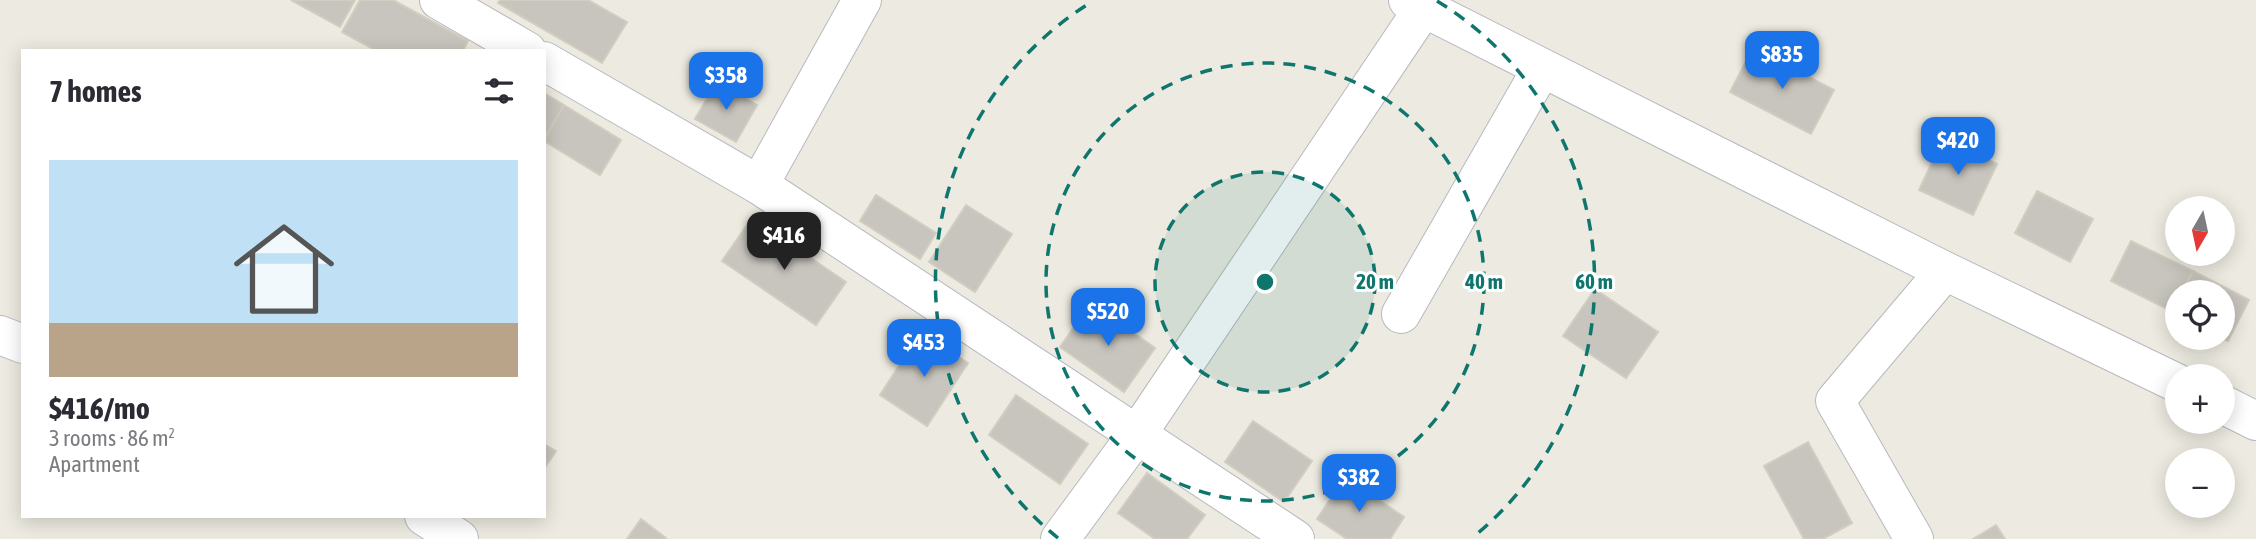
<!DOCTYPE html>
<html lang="en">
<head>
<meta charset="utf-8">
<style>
	:root { --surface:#fff; --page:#f7f7f7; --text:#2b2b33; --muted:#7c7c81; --line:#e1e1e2; --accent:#1a73e8 }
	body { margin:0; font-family:"Asap Condensed",sans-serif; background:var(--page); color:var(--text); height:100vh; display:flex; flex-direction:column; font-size:26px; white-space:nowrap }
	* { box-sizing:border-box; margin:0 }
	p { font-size:23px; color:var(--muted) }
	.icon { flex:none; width:38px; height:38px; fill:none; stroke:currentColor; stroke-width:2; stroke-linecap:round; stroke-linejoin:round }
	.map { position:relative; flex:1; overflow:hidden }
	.details { position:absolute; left:21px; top:49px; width:525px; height:469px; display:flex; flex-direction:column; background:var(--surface); border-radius:0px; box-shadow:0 4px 18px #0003 }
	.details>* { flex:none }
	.needle { width:46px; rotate:189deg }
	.fabs { position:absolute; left:2165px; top:196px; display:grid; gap:14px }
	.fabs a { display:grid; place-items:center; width:70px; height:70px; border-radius:50%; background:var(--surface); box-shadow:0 4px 18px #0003; font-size:35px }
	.price { position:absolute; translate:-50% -60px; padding:0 16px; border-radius:14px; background:var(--accent); color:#fff; font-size:23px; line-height:46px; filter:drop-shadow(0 2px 4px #0008) }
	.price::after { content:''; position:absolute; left:50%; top:42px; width:21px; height:16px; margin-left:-10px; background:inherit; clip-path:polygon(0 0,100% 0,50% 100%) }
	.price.current { background:#222; color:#fff }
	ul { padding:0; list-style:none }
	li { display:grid; align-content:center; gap:14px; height:371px; padding:0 28px }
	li+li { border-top:2px solid var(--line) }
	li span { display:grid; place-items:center; height:217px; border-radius:0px; color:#555 }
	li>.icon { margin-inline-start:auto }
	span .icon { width:126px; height:126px; fill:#fffc; stroke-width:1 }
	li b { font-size:30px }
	h2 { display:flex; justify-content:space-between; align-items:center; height:84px; padding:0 28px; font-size:30px }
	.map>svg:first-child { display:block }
	.building { fill:#c8c5be; stroke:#d1cdc0; stroke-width:2 }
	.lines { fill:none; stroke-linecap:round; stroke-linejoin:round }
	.minor-casing { stroke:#b7b9be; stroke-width:40 }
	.minor { stroke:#fff; stroke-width:38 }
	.ring { fill:none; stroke:#0f766e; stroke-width:3.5; stroke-dasharray:12 9 }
	.centre { fill:#0f766e; stroke:#fff; stroke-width:3.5 }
	.ring-label { font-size:21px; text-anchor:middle; font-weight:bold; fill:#0f766e; stroke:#fff; stroke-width:6; stroke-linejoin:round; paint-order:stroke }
</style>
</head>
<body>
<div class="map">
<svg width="2256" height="539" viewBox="0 0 2256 539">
	<rect width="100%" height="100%" fill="#edebe1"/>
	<!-- building -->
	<g class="building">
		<path d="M291,0H355L340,27Z"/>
		<path d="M360,0H393L468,41L463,51H377L342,32Z"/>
		<path d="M500,0H588L627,22L602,63L498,3Z"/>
		<path d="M1753,48L1834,90L1811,134L1730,92Z"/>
		<path d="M717,82L757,105L736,142L695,119Z"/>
		<path d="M544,93L564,105L544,138Z"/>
		<path d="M564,105L621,140L600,175L544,141Z"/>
		<path d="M1943,139L1997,164L1973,215L1919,190Z"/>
		<path d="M2037,191L2093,219L2070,262L2015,233Z"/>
		<path d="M876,195L936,233L920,259L860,221Z"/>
		<path d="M966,205L1012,234L975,292L929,262Z"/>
		<path d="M752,218L846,282L816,325L722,261Z"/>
		<path d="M2131,241L2193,271L2182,292H2177V301L2171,311L2111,281Z"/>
		<path d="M2193,271L2249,300L2228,341L2221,338L2222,292H2182Z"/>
		<path d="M1595,289L1658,332L1626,378L1563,336Z"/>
		<path d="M1091,303L1155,348L1124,392L1060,347Z"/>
		<path d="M921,332L968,363L927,426L880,395Z"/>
		<path d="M1016,395L1088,444L1060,484L989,435Z"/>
		<path d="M1253,421L1312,461L1284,502L1225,462Z"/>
		<path d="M1808,442L1852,523L1823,539H1804L1764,466Z"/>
		<path d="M544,444L556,451L544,469Z"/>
		<path d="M1147,473L1205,515L1187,539H1155L1118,513Z"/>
		<path d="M1345,477L1404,517L1390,539H1347L1317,519Z"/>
		<path d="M641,519L666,538V539H627Z"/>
		<path d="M1996,525L2005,539H1973Z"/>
	</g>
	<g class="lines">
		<defs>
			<g id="minor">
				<path d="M439,0L527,51"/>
				<path d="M1408,0L1945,271L2177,383"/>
				<path d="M544,61L759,185L1295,539"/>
				<path d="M759,185L862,0"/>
				<path d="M1401,314L1542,68"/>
				<path d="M0,335L23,344"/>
				<path d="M2222,404L2256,421"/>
				<path d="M424,516L459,539"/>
				<path d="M1060,539L1138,433L1429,0"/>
				<path d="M1914,539L1835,401L1945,271"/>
			</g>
		</defs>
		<!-- minor casing -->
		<use href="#minor" class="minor-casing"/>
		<!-- minor -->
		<use href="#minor" class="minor"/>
	</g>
	<!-- distance rings -->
	<circle cx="1265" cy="282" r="110" fill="#0f766e" fill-opacity=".12"/>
	<g class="ring">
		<circle cx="1265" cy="282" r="110"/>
		<circle cx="1265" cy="282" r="219"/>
		<path d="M1058 538A329 329 0 0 1 1093 1M1437 1A329 329 0 0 1 1472 538"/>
	</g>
	<circle cx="1265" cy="282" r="10" class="centre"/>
	<g class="ring-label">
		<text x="1375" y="289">20 m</text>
		<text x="1484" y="289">40 m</text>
		<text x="1594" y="289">60 m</text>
	</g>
</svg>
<div class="fabs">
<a><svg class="needle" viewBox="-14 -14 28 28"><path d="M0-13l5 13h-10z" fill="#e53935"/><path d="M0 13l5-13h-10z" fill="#7c7c81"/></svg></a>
<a><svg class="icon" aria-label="locate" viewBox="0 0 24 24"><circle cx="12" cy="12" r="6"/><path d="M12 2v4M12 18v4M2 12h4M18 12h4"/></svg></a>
<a>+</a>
<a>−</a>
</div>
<b class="price" style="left:1782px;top:91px">$835</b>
<b class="price" style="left:726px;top:112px">$358</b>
<b class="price" style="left:1958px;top:177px">$420</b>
<b class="price current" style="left:784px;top:272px">$416</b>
<b class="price" style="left:1108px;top:348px">$520</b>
<b class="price" style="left:924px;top:379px">$453</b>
<b class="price" style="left:1359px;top:514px">$382</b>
<section class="details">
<h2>7 homes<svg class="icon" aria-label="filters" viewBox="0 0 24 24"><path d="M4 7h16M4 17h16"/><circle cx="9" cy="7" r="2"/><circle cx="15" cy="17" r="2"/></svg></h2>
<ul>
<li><span style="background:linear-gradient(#bfe0f5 75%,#b9a48a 0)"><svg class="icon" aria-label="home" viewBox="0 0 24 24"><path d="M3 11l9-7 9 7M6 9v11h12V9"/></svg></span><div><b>$416/mo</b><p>3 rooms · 86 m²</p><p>Apartment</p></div></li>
</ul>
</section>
</div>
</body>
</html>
